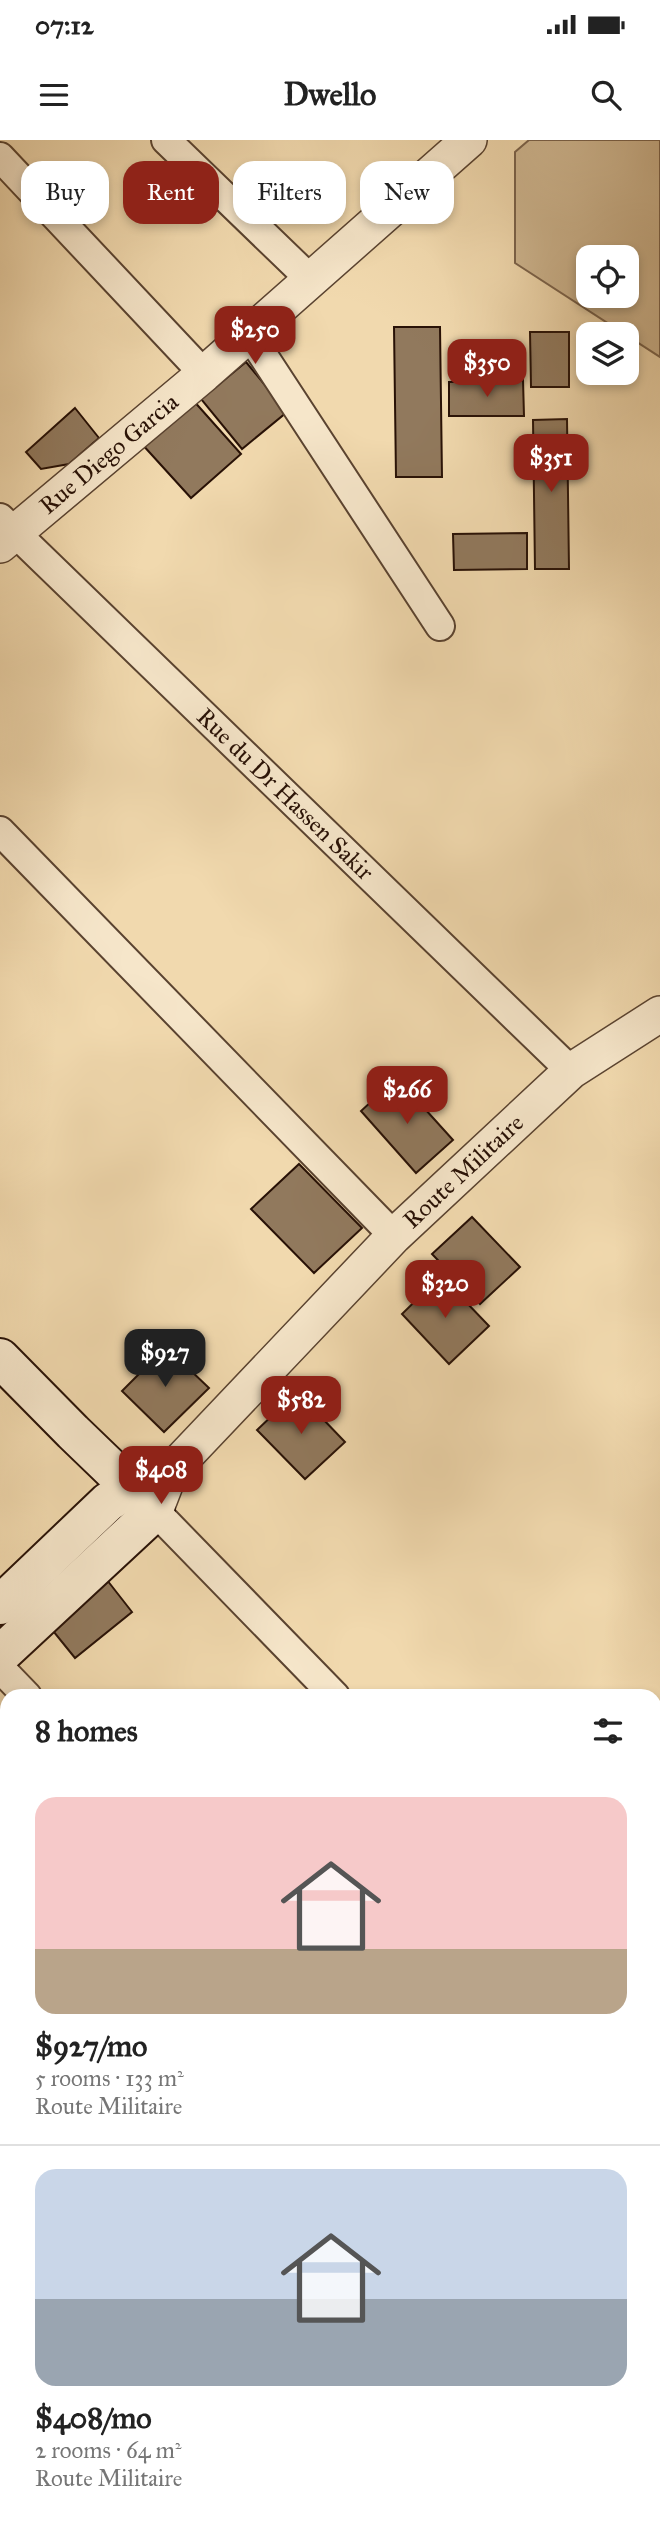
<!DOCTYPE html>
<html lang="en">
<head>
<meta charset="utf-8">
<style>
	:root { --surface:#fff; --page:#f2f2f2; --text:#222; --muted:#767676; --line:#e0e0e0; --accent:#8f2418 }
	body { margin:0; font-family:"IM FELL Great Primer",serif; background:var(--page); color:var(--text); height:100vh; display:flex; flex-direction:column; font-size:26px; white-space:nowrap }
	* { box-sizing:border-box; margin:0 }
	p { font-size:23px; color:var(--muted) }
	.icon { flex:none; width:38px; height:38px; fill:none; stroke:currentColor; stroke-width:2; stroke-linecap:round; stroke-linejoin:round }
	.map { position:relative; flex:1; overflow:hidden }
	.side { position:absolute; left:0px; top:1549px; width:662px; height:842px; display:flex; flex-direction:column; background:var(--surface); border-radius:21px 21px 0 0; box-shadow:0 4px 10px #0003 }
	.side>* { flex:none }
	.top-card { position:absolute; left:21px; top:21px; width:620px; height:63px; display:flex; gap:14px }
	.tools { position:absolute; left:576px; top:105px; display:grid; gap:14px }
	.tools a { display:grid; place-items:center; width:63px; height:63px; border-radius:14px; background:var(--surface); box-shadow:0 4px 10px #0003; font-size:35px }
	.price { position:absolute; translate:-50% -60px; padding:0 16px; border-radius:14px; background:var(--accent); color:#fff; font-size:23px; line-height:46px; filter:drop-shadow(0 2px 4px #0008) }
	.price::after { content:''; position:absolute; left:50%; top:42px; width:21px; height:16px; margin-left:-10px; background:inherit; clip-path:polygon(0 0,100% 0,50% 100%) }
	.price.active { background:#222; color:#fff }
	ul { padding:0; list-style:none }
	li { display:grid; align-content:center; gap:14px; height:371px; padding:0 35px }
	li+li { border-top:2px solid var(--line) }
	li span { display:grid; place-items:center; height:217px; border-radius:21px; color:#555 }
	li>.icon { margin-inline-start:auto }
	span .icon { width:126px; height:126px; fill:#fffc; stroke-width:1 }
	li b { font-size:30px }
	h2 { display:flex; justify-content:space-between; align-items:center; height:84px; padding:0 35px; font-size:30px }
	.tag { padding:0 24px; border-radius:21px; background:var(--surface); box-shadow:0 4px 10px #0003; font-size:24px; line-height:63px }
	.tag.active { background:var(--accent); color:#fff }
	.status { display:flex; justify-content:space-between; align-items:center; height:49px; padding:0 35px; background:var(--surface); direction:ltr }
	.status svg { height:19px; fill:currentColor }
	header { display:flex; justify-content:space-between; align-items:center; height:91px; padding:0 35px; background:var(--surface); font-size:32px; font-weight:800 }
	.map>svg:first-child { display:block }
	.green { fill:#cfb791; stroke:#7c644c; stroke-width:2; fill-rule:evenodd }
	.building { fill:#91795d; stroke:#281106; stroke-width:2 }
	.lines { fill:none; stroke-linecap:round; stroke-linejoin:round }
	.minor-casing { stroke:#5a4330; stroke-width:32 }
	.tertiary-casing { stroke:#5a4330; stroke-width:38 }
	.secondary-casing { stroke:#281106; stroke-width:42 }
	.minor { stroke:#f6e6ca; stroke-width:28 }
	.tertiary { stroke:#f6e6ca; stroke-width:35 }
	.secondary { stroke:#f6e6ca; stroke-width:38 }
	.labels { text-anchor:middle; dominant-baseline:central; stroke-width:7; stroke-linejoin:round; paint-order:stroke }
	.street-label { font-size:24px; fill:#281106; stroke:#f6e6ca }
</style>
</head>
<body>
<div class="status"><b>07:12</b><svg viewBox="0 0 49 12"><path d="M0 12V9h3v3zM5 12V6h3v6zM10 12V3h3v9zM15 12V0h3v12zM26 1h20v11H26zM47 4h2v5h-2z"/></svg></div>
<header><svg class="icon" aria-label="menu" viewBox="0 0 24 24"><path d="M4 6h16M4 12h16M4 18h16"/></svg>Dwello<svg class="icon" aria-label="search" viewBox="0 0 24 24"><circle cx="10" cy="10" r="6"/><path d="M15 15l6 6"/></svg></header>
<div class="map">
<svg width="660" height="2390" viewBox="0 0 660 2390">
	<rect width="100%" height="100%" fill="#f1d9ae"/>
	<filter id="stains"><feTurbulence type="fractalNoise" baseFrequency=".00286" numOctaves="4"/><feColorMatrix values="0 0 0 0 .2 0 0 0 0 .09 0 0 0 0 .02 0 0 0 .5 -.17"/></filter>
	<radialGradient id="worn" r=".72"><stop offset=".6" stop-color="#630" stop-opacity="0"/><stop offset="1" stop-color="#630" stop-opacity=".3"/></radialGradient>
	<!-- green -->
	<path class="green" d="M529,0H660V217L515,123V12ZM588,117H626V156H588Z"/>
	<!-- building -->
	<g class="building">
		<path d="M394,187H440L442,337H396Z"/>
		<path d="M530,192H569V247H531Z"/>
		<path d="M246,222L287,272L242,309L201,259Z"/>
		<path d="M523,240L524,276H449V242Z"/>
		<path d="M192,259L241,314L191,358L141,303Z"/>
		<path d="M75,268L99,298L69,324L41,329L26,312Z"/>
		<path d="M567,279L569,429H535L533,280Z"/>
		<path d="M527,393V429L454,430L453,394Z"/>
		<path d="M397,938L453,1000L416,1033L361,971Z"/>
		<path d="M299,1024L362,1088L314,1133L251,1069Z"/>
		<path d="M472,1077L520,1127L480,1164L432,1114Z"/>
		<path d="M441,1136L489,1186L449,1224L402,1174Z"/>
		<path d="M166,1207L209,1248L164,1292L122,1251Z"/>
		<path d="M297,1252L345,1302L305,1339L257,1290Z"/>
		<path d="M107,1440L132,1472L75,1518L49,1486Z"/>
	</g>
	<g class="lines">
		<defs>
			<g id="minor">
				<path d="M166,0L311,140"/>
				<path d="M0,17L204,234"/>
				<path d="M249,194L440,486"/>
				<path id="s1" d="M0,378L571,931"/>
				<path d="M0,691L394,1096"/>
				<path d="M155,1371L335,1556"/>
				<path d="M0,1528L27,1556"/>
				<path d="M654,1598L660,1592"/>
				<path d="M654,1883L660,1889"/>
				<path d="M654,2194L660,2200"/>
				<path d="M0,2254L7,2247"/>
				<path d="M0,2313L7,2320"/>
				<path d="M654,2328L660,2322"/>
				<path d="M69,2384L75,2390"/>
				<path d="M594,2390L600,2384"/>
			</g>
			<g id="tertiary">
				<path id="s2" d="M0,405L204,234L469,0"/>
				<path id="s3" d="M155,1371L170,1332L394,1096L571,931L660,874"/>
			</g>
			<g id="secondary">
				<path d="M0,1218L73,1292L155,1371L0,1515"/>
				<path d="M0,1465L108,1362L131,1347"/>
			</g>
		</defs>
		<!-- minor casing -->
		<use href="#minor" class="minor-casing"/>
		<!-- tertiary casing -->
		<use href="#tertiary" class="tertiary-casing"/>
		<!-- secondary casing -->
		<use href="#secondary" class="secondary-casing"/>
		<!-- minor -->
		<use href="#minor" class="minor"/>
		<!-- tertiary -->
		<use href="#tertiary" class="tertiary"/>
		<!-- secondary -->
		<use href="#secondary" class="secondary"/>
	</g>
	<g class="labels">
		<!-- street labels -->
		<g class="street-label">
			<text stroke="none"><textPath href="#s2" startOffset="142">Rue Diego Garcia</textPath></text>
			<text stroke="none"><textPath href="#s1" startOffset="397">Rue du Dr Hassen Sakir</textPath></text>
			<text stroke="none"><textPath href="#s3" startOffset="462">Route Militaire</textPath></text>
		</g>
	</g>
	<rect width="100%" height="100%" filter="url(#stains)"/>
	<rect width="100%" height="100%" fill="url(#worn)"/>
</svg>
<div class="tools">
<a><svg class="icon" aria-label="locate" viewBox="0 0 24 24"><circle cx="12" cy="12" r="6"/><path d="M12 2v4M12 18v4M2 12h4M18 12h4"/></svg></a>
<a><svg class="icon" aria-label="layers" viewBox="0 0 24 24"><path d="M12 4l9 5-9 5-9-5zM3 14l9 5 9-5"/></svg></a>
</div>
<b class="price" style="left:255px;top:226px">$250</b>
<b class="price" style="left:487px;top:259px">$350</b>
<b class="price" style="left:551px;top:354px">$351</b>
<b class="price" style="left:407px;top:986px">$266</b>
<b class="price" style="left:445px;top:1180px">$320</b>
<b class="price active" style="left:165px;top:1249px">$927</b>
<b class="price" style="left:301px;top:1296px">$582</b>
<b class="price" style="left:161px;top:1366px">$408</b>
<div class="top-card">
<a class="tag">Buy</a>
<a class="tag active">Rent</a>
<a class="tag">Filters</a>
<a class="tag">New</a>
</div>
<section class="side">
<h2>8 homes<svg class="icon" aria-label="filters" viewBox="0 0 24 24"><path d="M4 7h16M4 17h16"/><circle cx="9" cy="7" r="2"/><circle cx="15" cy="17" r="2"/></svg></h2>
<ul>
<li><span style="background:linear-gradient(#f6c9c9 70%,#b9a48a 0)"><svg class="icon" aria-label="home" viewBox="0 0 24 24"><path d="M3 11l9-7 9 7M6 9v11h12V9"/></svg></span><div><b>$927/mo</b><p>5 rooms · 133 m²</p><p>Route Militaire</p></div></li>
<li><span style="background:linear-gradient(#c9d6e8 60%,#9aa5b1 0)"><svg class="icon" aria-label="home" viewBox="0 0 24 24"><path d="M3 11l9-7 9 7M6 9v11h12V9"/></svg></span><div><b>$408/mo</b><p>2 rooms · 64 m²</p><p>Route Militaire</p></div></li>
</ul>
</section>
</div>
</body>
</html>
